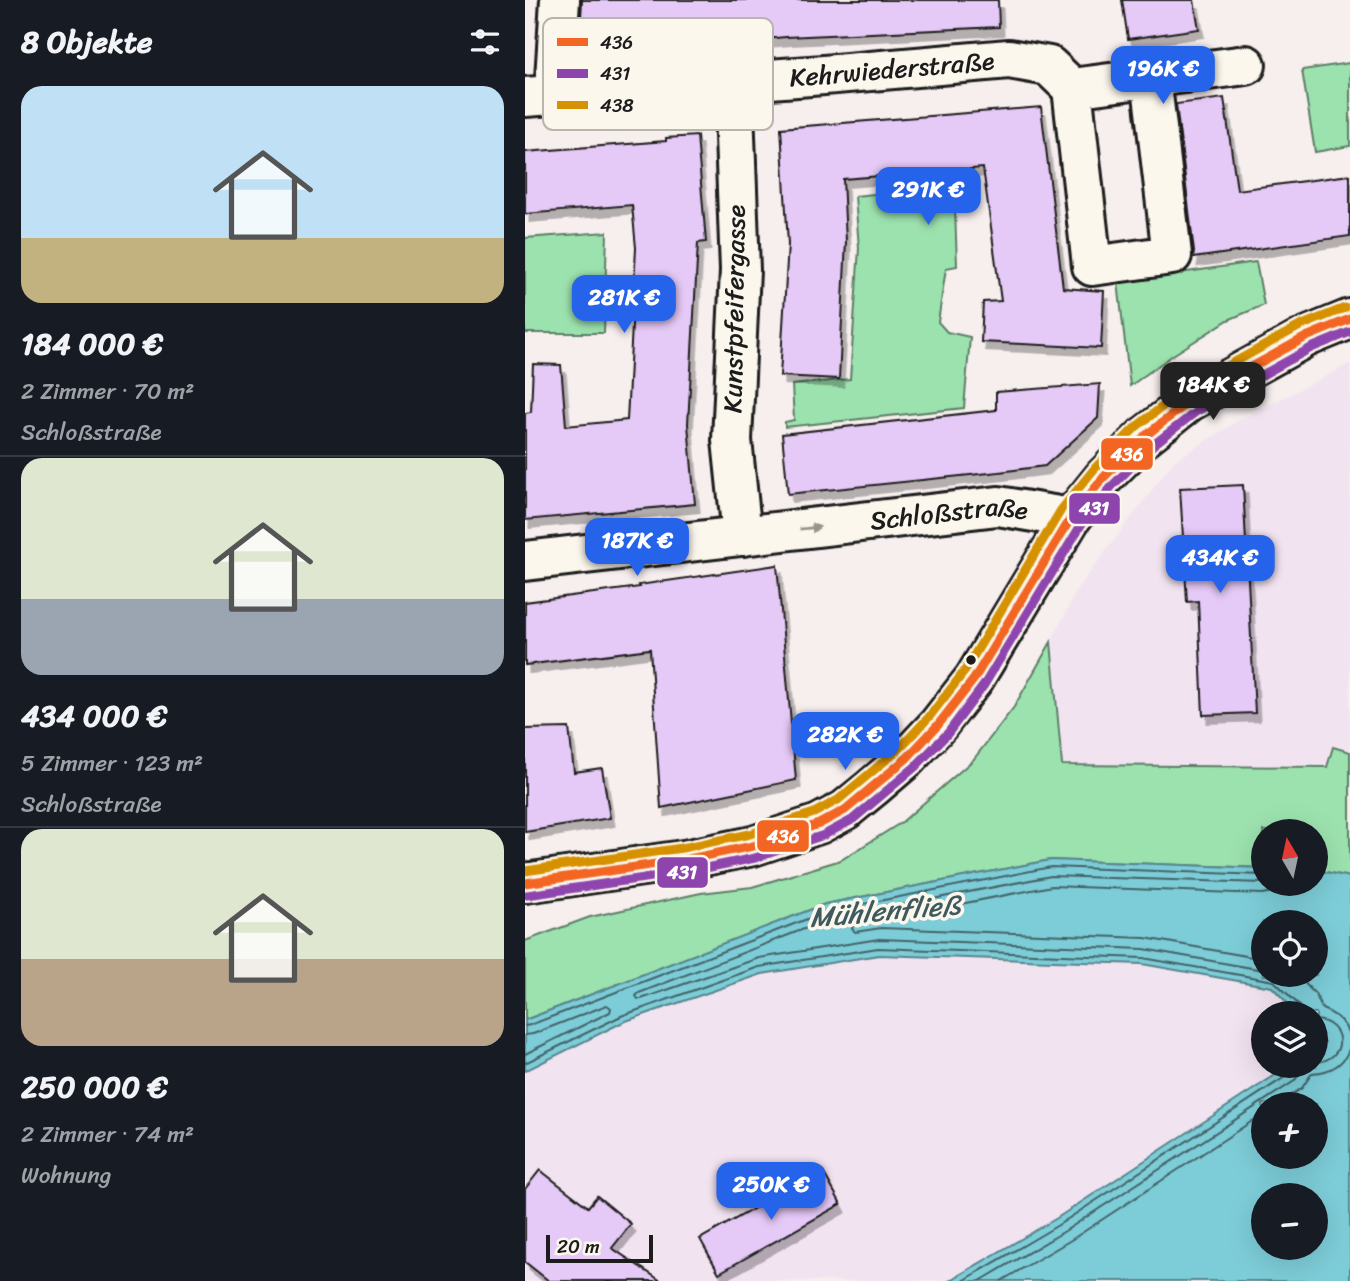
<!DOCTYPE html>
<html lang="de">
<head>
<meta charset="utf-8">
<style>
	:root { --surface:#171b24; --page:#20242c; --text:#f1f3f6; --muted:#9ea1a6; --line:#363941; --accent:#2563eb }
	body { margin:0; font-family:Sriracha,sans-serif; background:var(--page); color:var(--text); height:100vh; display:flex; flex-direction:column; font-size:26px; white-space:nowrap }
	* { box-sizing:border-box; margin:0 }
	p { font-size:23px; color:var(--muted) }
	.icon { flex:none; width:38px; height:38px; fill:none; stroke:currentColor; stroke-width:2; stroke-linecap:round; stroke-linejoin:round }
	.map { position:relative; flex:1; overflow:hidden }
	.sheet { display:flex; flex-direction:column; background:var(--surface); width:525px }
	.sheet>* { flex:none }
	.needle { width:46px; rotate:351deg }
	.tools { position:absolute; left:726px; top:819px; display:grid; gap:14px }
	.tools a { display:grid; place-items:center; width:77px; height:77px; border-radius:50%; background:var(--surface); box-shadow:0 7px 28px #0002; font-size:35px }
	.scale { position:absolute; left:21px; bottom:18px; width:107px; box-sizing:border-box; padding-left:7px; border:4px solid #1c1c1c; border-top:0; font-size:19px; line-height:24px; white-space:nowrap; color:#1c1c1c; -webkit-text-stroke:5px #fbf7ec; paint-order:stroke }
	.price { position:absolute; translate:-50% -60px; padding:0 16px; border-radius:14px; background:var(--accent); color:#fff; font-size:23px; line-height:46px; filter:drop-shadow(0 2px 4px #0008) }
	.price::after { content:''; position:absolute; left:50%; top:42px; width:21px; height:16px; margin-left:-10px; background:inherit; clip-path:polygon(0 0,100% 0,50% 100%) }
	.price.active { background:#222; color:#fff }
	ul { padding:0; list-style:none }
	li { display:grid; align-content:center; gap:14px; height:371px; padding:0 21px }
	li+li { border-top:2px solid var(--line) }
	li span { display:grid; place-items:center; height:217px; border-radius:21px; color:#555 }
	li>.icon { margin-inline-start:auto }
	span .icon { width:126px; height:126px; fill:#fffc; stroke-width:1 }
	li b { font-size:30px }
	h2 { display:flex; justify-content:space-between; align-items:center; height:84px; padding:0 21px; font-size:30px }
	main { display:flex; flex:1; min-height:0 }
	.map>svg:first-child { display:block }
	.built { fill:#f2e3f1 }
	.green { fill:#9ce2af; stroke:#5c7f66; stroke-width:2 }
	.water { fill:#7dcdd8; stroke:#56868d; stroke-width:2; fill-rule:evenodd }
	.lines { fill:none; stroke-linecap:round; stroke-linejoin:round }
	.shore { stroke:#436367; stroke-width:2 }
	.building { fill:#e5c9f7; stroke:#1c1c1c; stroke-width:2; filter:url(#shadow) }
	.minor-casing { stroke:#1c1c1c; stroke-width:44 }
	.minor { stroke:#fbf7ec; stroke-width:38 }
	.bus-1-casing { stroke:#fbf7ec; stroke-width:14 }
	.bus-2-casing { stroke:#fbf7ec; stroke-width:14 }
	.bus-3-casing { stroke:#fbf7ec; stroke-width:14 }
	.bus-1 { stroke:#f26522; stroke-width:9 }
	.bus-2 { stroke:#8e44ad; stroke-width:9 }
	.bus-3 { stroke:#d69104; stroke-width:9 }
	.oneway { fill:#97948e }
	.bus-dot { fill:#1c1c1c; stroke:#fbf7ec; stroke-width:2.5 }
	.labels { text-anchor:middle; dominant-baseline:central; stroke-width:7; stroke-linejoin:round; paint-order:stroke }
	.street-label { font-size:26px; fill:#1c1c1c; stroke:#fbf7ec }
	.water-label { font-size:28px; font-style:italic; fill:#3e5a5e; stroke:#fbf7ec }
	.key { fill:#fbf7ec; stroke:#b8b5ae; stroke-width:2 }
	.key-label { font-size:19px; fill:#1c1c1c }
	.line-badge { stroke:#fbf7ec; stroke-width:2.5 }
	.badge-label { font-size:19px; text-anchor:middle; font-weight:bold; fill:#fff }
</style>
</head>
<body>
<main>
<section class="sheet">
<h2>8 Objekte<svg class="icon" aria-label="filters" viewBox="0 0 24 24"><path d="M4 7h16M4 17h16"/><circle cx="9" cy="7" r="2"/><circle cx="15" cy="17" r="2"/></svg></h2>
<ul>
<li><span style="background:linear-gradient(#bfe0f5 70%,#c2b280 0)"><svg class="icon" aria-label="home" viewBox="0 0 24 24"><path d="M3 11l9-7 9 7M6 9v11h12V9"/></svg></span><div><b>184 000 €</b><p>2 Zimmer · 70 m²</p><p>Schloßstraße</p></div></li>
<li><span style="background:linear-gradient(#dfe7d0 65%,#9aa5b1 0)"><svg class="icon" aria-label="home" viewBox="0 0 24 24"><path d="M3 11l9-7 9 7M6 9v11h12V9"/></svg></span><div><b>434 000 €</b><p>5 Zimmer · 123 m²</p><p>Schloßstraße</p></div></li>
<li><span style="background:linear-gradient(#dfe7d0 60%,#b9a48a 0)"><svg class="icon" aria-label="home" viewBox="0 0 24 24"><path d="M3 11l9-7 9 7M6 9v11h12V9"/></svg></span><div><b>250 000 €</b><p>2 Zimmer · 74 m²</p><p>Wohnung</p></div></li>
</ul>
</section>
<div class="map">
<svg width="825" height="1281" viewBox="0 0 825 1281">
	<defs>
		<filter id="shadow"><feDropShadow dx="4.5" dy="8" stdDeviation="0" flood-color="#0004"/></filter>
	</defs>
	<rect width="100%" height="100%" fill="#f7eeee"/>
	<filter id="ink" filterUnits="userSpaceOnUse"><feTurbulence type="fractalNoise" baseFrequency=".0143" numOctaves="2"/><feDisplacementMap in="SourceGraphic" scale="14" xChannelSelector="R" yChannelSelector="G"/><feConvolveMatrix kernelMatrix="1 2 1 2 8 2 1 2 1" color-interpolation-filters="sRGB"/></filter>
	<g filter="url(#ink)">
		<!-- built -->
		<g class="built">
			<path d="M825,364V752L808,747L802,767L536,765L526,642L553,588L649,461L716,419Z"/>
			<path d="M354,955L617,964L747,987L772,1013H738V1066H764L532,1218L424,1281H0V1071L98,1022L237,974Z"/>
		</g>
		<!-- green -->
		<g class="green">
			<path d="M825,63V146L790,152L777,70Z"/>
			<path d="M409,188L415,211L430,209L432,266L421,268L413,322L422,332L445,337L439,408L260,427V422L269,420L267,385L325,379L334,248L330,196Z"/>
			<path d="M82,232L79,333H0V238Z"/>
			<path d="M731,262L739,305L703,320L648,355L605,386L593,282Z"/>
			<path d="M526,642L537,765L802,767L808,747L825,752V877L791,870V831H738V868L525,860L300,904L0,1020V941L65,917L176,893L227,887L316,860L377,822L448,760L489,707Z"/>
		</g>
		<!-- water -->
		<path class="water" d="M525,860L738,868V884H791V870L825,877V1281H424L532,1218L764,1066H791V1048L800,1042L791,1033V1013H772L747,987L617,964L354,955L237,974L98,1022L0,1071V1020L300,904ZM738,922H791V975H738ZM738,1104H791V1157H738ZM738,1195H791V1248H738Z"/>
		<g class="lines">
			<!-- shore -->
			<g class="shore">
				<path d="M738,883L526,876L305,919L114,993L111,996L113,999H116L234,958L354,939L619,949L738,970"/>
				<path d="M738,959L620,938L356,928L330,932L327,928L329,925L527,886L737,894L748,892L758,884"/>
				<path d="M772,975L791,995L797,1009C811,1014 821,1023 825,1038"/>
				<path d="M791,1020C821,1022 823,1060 791,1062"/>
				<path d="M0,1026L5,1025L303,911L526,867L738,875"/>
				<path d="M0,1035L8,1034L82,1005L86,1008L85,1012L0,1054"/>
				<path d="M0,1063L96,1016L234,967L353,948L618,958L749,981L775,1006L777,1013"/>
				<path d="M753,1104L777,1088L787,1073C805,1072 820,1065 825,1046"/>
				<path d="M438,1281L535,1224L763,1075L767,1071V1066"/>
				<path d="M455,1281L540,1231L768,1082L774,1075L776,1066"/>
				<path d="M476,1281L546,1240L738,1114"/>
			</g>
		</g>
		<!-- building -->
		<g class="building">
			<path d="M57,0H473L474,27L261,37L105,51V49L54,54Z"/>
			<path d="M597,0H669L674,29L603,39Z"/>
			<path d="M699,98L712,190L825,175V236L668,258L669,252L651,104Z"/>
			<path d="M516,107L538,288L579,291L576,348L456,342L458,302L476,301L458,168L318,179L321,241L314,379L255,376L263,244L256,128Z"/>
			<path d="M172,136L181,242L173,243L163,424L170,504L0,520V413L6,412L8,364L36,365L41,426L102,420L111,248L107,205L0,214V152L141,141V138Z"/>
			<path d="M575,384L573,418L520,466L474,472L263,494L257,434L471,410V392Z"/>
			<path d="M718,485L730,713L678,715L673,601L662,602L655,488Z"/>
			<path d="M252,565L271,780L136,808L125,649L0,665V602L115,587L114,585Z"/>
			<path d="M44,728L49,772L77,768L85,818L0,832V729Z"/>
			<path d="M15,1170L63,1207L72,1196L106,1224L87,1248L136,1281H24L0,1262V1189Z"/>
			<path d="M297,1170L316,1204L194,1273L175,1239Z"/>
		</g>
		<g class="lines">
			<defs>
				<g id="minor">
					<path d="M208,82L215,270L207,440L217,536"/>
					<path d="M547,88L567,266L647,255L626,77"/>
					<path d="M547,88L721,65"/>
					<path d="M29,95L35,0"/>
					<path id="s1" d="M0,97L299,75L484,59L524,66L547,88"/>
					<path id="s2" d="M0,561L473,506L546,518"/>
					<path d="M0,883L159,860L228,846L294,824L320,810L347,788L382,758L413,725L449,679L546,518L579,477L620,436L665,401L781,337L825,319"/>
				</g>
			</defs>
			<!-- minor casing -->
			<use href="#minor" class="minor-casing"/>
			<!-- minor -->
			<use href="#minor" class="minor"/>
			<defs>
				<path id="bus-1" d="M0,883L159,860L228,846L294,824L320,810L382,758L413,725L449,679L546,518L579,477L620,436L665,401L781,337L825,319"/>
				<path id="bus-2" d="M2,895L161,872L230,858L299,835L327,820L390,767L423,733L459,685L556,525L588,485L628,445L672,411L786,348L825,332"/>
				<path id="bus-3" d="M0,871L157,848L225,834L289,813L313,800L374,749L404,717L439,672L536,510L570,468L611,427L659,390L775,326L820,308"/>
			</defs>
			<!-- bus-1 casing -->
			<use href="#bus-1" class="bus-1-casing"/>
			<!-- bus-2 casing -->
			<use href="#bus-2" class="bus-2-casing"/>
			<!-- bus-3 casing -->
			<use href="#bus-3" class="bus-3-casing"/>
			<!-- bus-1 -->
			<use href="#bus-1" class="bus-1"/>
			<!-- bus-2 -->
			<use href="#bus-2" class="bus-2"/>
			<!-- bus-3 -->
			<use href="#bus-3" class="bus-3"/>
		</g>
		<!-- one-way arrows -->
		<defs><path id="oneway-solid" d="M-6-.8H1V-3.2L6.5 0L1 3.2V.8H-6Z" transform="scale(1.75)"/></defs>
		<use class="oneway" href="#oneway-solid" transform="translate(285 528) rotate(-6)"/>
	</g>
	<!-- markers -->
	<circle class="bus-dot" cx="446" cy="660" r="6"/>
	<g class="labels">
		<!-- street labels -->
		<g class="street-label">
			<text stroke="none"><textPath href="#s1" startOffset="368">Kehrwiederstraße</textPath></text>
			<text transform="translate(209 309) rotate(-89)">Kunstpfeifergasse</text>
			<text stroke="none"><textPath href="#s2" startOffset="427">Schloßstraße</textPath></text>
		</g>
		<!-- water labels -->
		<g class="water-label">
			<text transform="translate(360 911) rotate(-5)">Mühlenfließ</text>
		</g>
	</g>
	<!-- legend -->
	<rect x="18" y="18" width="230" height="112" rx="10" class="key"/>
	<rect x="32" y="38" width="31" height="8" fill="#f26522"/>
	<rect x="32" y="69" width="31" height="9" fill="#8e44ad"/>
	<rect x="32" y="101" width="31" height="8" fill="#d69104"/>
	<g class="key-label">
		<text x="75" y="49">436</text>
		<text x="75" y="80">431</text>
		<text x="75" y="112">438</text>
	</g>
	<g class="line-badge">
		<rect x="575" y="437" width="54" height="34" rx="7" fill="#f26522"/>
		<rect x="543" y="492" width="53" height="33" rx="7" fill="#8e44ad"/>
		<rect x="231" y="819" width="54" height="34" rx="7" fill="#f26522"/>
		<rect x="131" y="856" width="53" height="33" rx="7" fill="#8e44ad"/>
	</g>
	<g class="badge-label">
		<text x="602" y="461">436</text>
		<text x="569" y="515">431</text>
		<text x="258" y="843">436</text>
		<text x="157" y="879">431</text>
	</g>
</svg>
<div class="tools">
<a><svg class="needle" viewBox="-14 -14 28 28"><path d="M0-13l5 13h-10z" fill="#e53935"/><path d="M0 13l5-13h-10z" fill="#9ea1a6"/></svg></a>
<a><svg class="icon" aria-label="locate" viewBox="0 0 24 24"><circle cx="12" cy="12" r="6"/><path d="M12 2v4M12 18v4M2 12h4M18 12h4"/></svg></a>
<a><svg class="icon" aria-label="layers" viewBox="0 0 24 24"><path d="M12 4l9 5-9 5-9-5zM3 14l9 5 9-5"/></svg></a>
<a>+</a>
<a>−</a>
</div>
<div class="scale">20 m</div>
<b class="price" style="left:638px;top:106px">196K €</b>
<b class="price" style="left:403px;top:227px">291K €</b>
<b class="price" style="left:99px;top:335px">281K €</b>
<b class="price active" style="left:688px;top:422px">184K €</b>
<b class="price" style="left:112px;top:578px">187K €</b>
<b class="price" style="left:695px;top:595px">434K €</b>
<b class="price" style="left:320px;top:772px">282K €</b>
<b class="price" style="left:246px;top:1222px">250K €</b>
</div>
</main>
</body>
</html>
